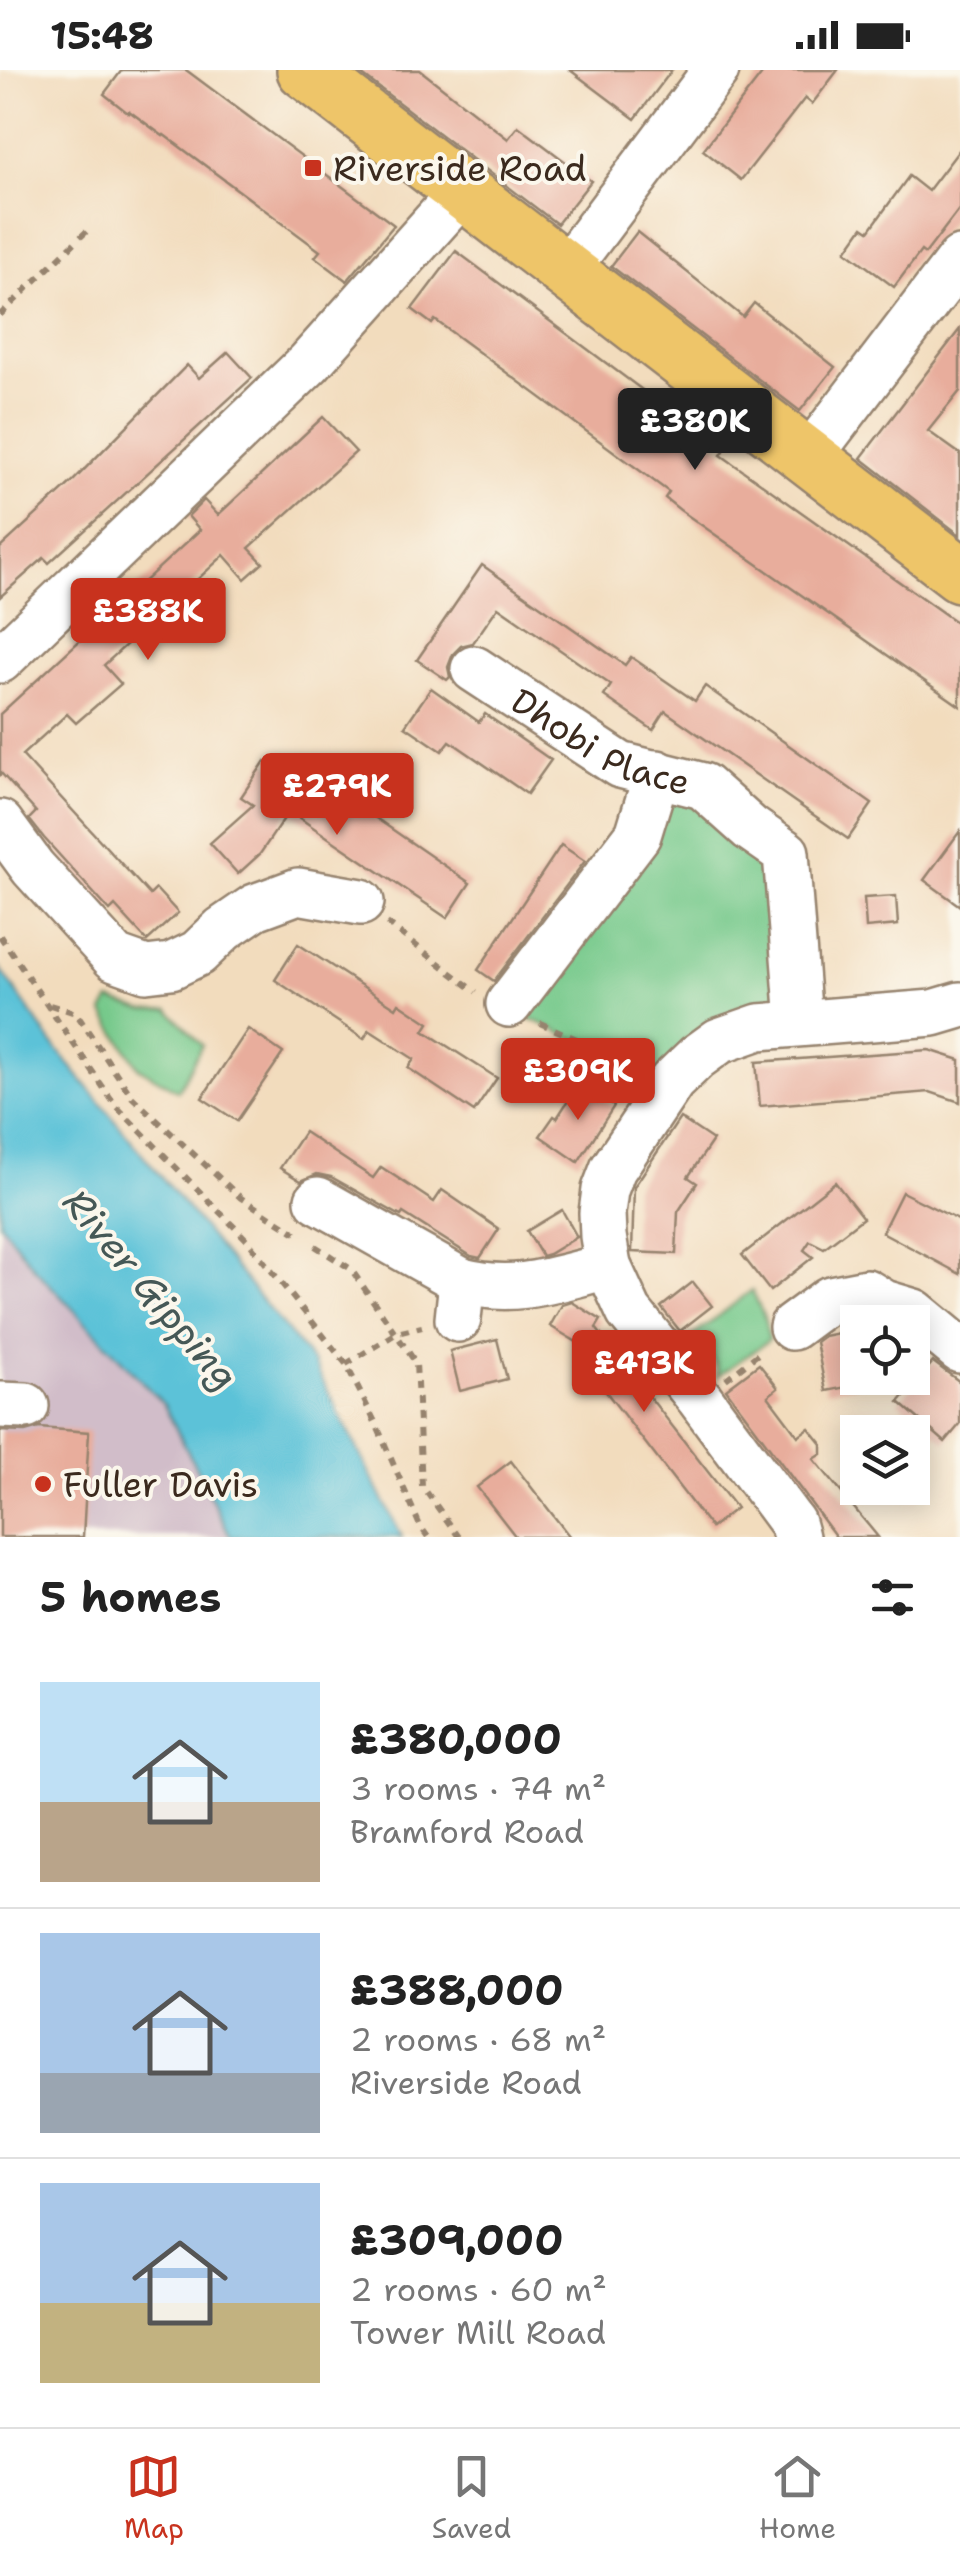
<!DOCTYPE html>
<html lang="en">
<head>
<meta charset="utf-8">
<style>
	:root { --surface:#fff; --page:#f6f6f6; --text:#222; --muted:#767676; --line:#e0e0e0; --accent:#c8321e }
	body { margin:0; font-family:"Shantell Sans",sans-serif; background:var(--page); color:var(--text); height:100vh; display:flex; flex-direction:column; font-size:38px; white-space:nowrap }
	* { box-sizing:border-box; margin:0 }
	p { font-size:32px; color:var(--muted) }
	.icon { flex:none; width:55px; height:55px; fill:none; stroke:currentColor; stroke-width:2; stroke-linecap:round; stroke-linejoin:round }
	.map { position:relative; height:1467px; overflow:hidden }
	.details { display:flex; flex-direction:column; background:var(--surface); flex:1 }
	.details>* { flex:none }
	.fabs { position:absolute; left:840px; top:1235px; display:grid; gap:20px }
	.fabs a { display:grid; place-items:center; width:90px; height:90px; border-radius:0px; background:var(--surface); box-shadow:0 5px 25px #0003; font-size:50px }
	.price { position:absolute; translate:-50% -85px; padding:0 22px; border-radius:10px; background:var(--accent); color:#fff; font-size:32px; line-height:65px; filter:drop-shadow(0 2px 5px #0008) }
	.price::after { content:''; position:absolute; left:50%; top:60px; width:30px; height:22px; margin-left:-15px; background:inherit; clip-path:polygon(0 0,100% 0,50% 100%) }
	.price.on { background:#222; color:#fff }
	ul { padding:0; list-style:none }
	li { display:flex; align-items:center; gap:30px; height:250px; padding:0 40px }
	li+li { border-top:2px solid var(--line) }
	li span { display:grid; place-items:center; flex:none; width:280px; height:200px; border-radius:0px; color:#555 }
	li>.icon { margin-inline-start:auto }
	span .icon { width:120px; height:120px; fill:#fffc; stroke-width:1 }
	li b { font-size:42px }
	h2 { display:flex; justify-content:space-between; align-items:center; height:120px; padding:0 40px; font-size:42px }
	.status { display:flex; justify-content:space-between; align-items:center; height:70px; padding:0 50px; background:var(--surface); direction:ltr }
	.status svg { height:28px; fill:currentColor }
	.dock { display:flex; justify-content:space-around; align-items:center; height:140px; border-top:2px solid var(--line); background:var(--surface); font-size:28px; color:var(--muted) }
	.dock a { display:grid; justify-items:center; gap:5px }
	.dock .on { color:var(--accent) }
	.map>svg:first-child { display:block }
	.industrial { fill:#d1bdc9 }
	.green { fill:#76c98b; stroke:#587a54; stroke-width:2.5 }
	.water { fill:#5bc2d8; stroke:#4b767b; stroke-width:2.5 }
	.building { fill:#e8ad9c }
	.lines { fill:none; stroke-linecap:round; stroke-linejoin:round }
	.minor-casing { stroke:#96836e; stroke-width:50 }
	.major-casing { stroke:#96836e; stroke-width:60 }
	.path { stroke:#96836e; stroke-width:6; stroke-dasharray:8 8; stroke-linecap:butt }
	.minor { stroke:#fff; stroke-width:45 }
	.major { stroke:#eec569; stroke-width:55 }
	.poi-dot { fill:#c8321e; stroke:#fbf7ec; stroke-width:4 }
	.labels { text-anchor:middle; dominant-baseline:central; stroke-width:8; stroke-linejoin:round; paint-order:stroke }
	.poi-label { font-size:35px; fill:#3b2a1e; stroke:#fbf7ec; text-anchor:start }
	.street-label { font-size:35px; fill:#3b2a1e; stroke:#fbf7ec }
	.water-label { font-size:38px; font-style:italic; fill:#455856; stroke:#fbf7ec }
</style>
</head>
<body>
<div class="status"><b>15:48</b><svg viewBox="0 0 49 12"><path d="M0 12V9h3v3zM5 12V6h3v6zM10 12V3h3v9zM15 12V0h3v12zM26 1h20v11H26zM47 4h2v5h-2z"/></svg></div>
<div class="map">
<svg width="960" height="1467" viewBox="0 0 960 1467">
	<rect width="100%" height="100%" fill="#fbf7ec"/>
	<filter id="ink" filterUnits="userSpaceOnUse"><feTurbulence type="fractalNoise" baseFrequency=".01" numOctaves="2"/><feDisplacementMap in="SourceGraphic" scale="20" xChannelSelector="R" yChannelSelector="G"/><feConvolveMatrix kernelMatrix="1 2 1 2 8 2 1 2 1" color-interpolation-filters="sRGB"/></filter>
	<filter id="wash" filterUnits="userSpaceOnUse"><feTurbulence type="fractalNoise" baseFrequency=".0048" numOctaves="4" result="noise"/><feDisplacementMap in="SourceGraphic" scale="40" xChannelSelector="R" yChannelSelector="G"/><feGaussianBlur stdDeviation="2.25" result="paint"/><feColorMatrix in="noise" values="0 0 0 0 0 0 0 0 0 0 0 0 0 0 0 0 0 1.4 0 .05"/><feComposite in="paint" operator="in"/></filter>
	<g filter="url(#wash)">
		<rect width="100%" height="100%" fill="#f2dcbd"/>
		<!-- industrial -->
		<path class="industrial" d="M0,1153L35,1199L164,1335L231,1467H0Z"/>
		<!-- green -->
		<g class="green">
			<path d="M657,703L786,783L799,952L652,1004L531,949L509,934Z"/>
			<path d="M110,930L143,940H169L202,975L178,1021L138,997L103,942Z"/>
			<path d="M752,1220L764,1247L769,1270L718,1306C719,1290 703,1274 689,1269Z"/>
		</g>
		<!-- water -->
		<path class="water" d="M0,898L55,977L314,1294L402,1467H231L164,1335L35,1199L0,1153Z"/>
		<g id="blocks">
			<!-- building -->
			<g class="building">
				<path d="M122,0H186L394,155L347,211L315,187L320,181L164,65L163,66L129,41L128,43L104,24Z"/>
				<path d="M356,0H420L508,69L518,56L591,111L557,154Z"/>
				<path d="M570,0H672L635,49Z"/>
				<path d="M765,0H838L812,34L805,28L741,110L703,80Z"/>
				<path d="M960,79V138L925,184L921,181L894,217L846,181L863,157L869,161L909,106L928,121Z"/>
				<path d="M637,162L743,247L754,233L835,297L800,341L611,196Z"/>
				<path d="M456,181L724,381L721,385L960,555V636L680,440L665,428L669,422L435,250L432,254L412,239Z"/>
				<path d="M960,259V321L928,361L960,384V465L861,388Z"/>
				<path d="M228,282L252,308L49,493L44,488L0,527V478L73,411L187,295L199,308Z"/>
				<path d="M323,347L356,382L249,478L263,493L245,509L224,485L104,595L121,614L76,653L67,644L22,685L150,825L156,819L178,843L147,871L115,836L110,841L44,768L29,749L36,742L2,704L0,705V644L200,460L188,446L204,430L218,445Z"/>
				<path d="M482,495L625,595L631,587L695,631L705,616L872,734L848,769L665,641L653,660L604,626L611,615L498,537L473,573L461,576L453,584L448,597L450,607L447,610L417,590Z"/>
				<path d="M431,618L479,652L485,644L551,690L527,724L450,671L442,681L405,656Z"/>
				<path d="M265,691L326,733L335,720L470,813L447,848L289,741L260,784L238,804L210,773L253,735L241,727Z"/>
				<path d="M960,761V836L924,810Z"/>
				<path d="M561,775L585,791L494,911L478,900Z"/>
				<path d="M896,826L898,855L866,858L864,828Z"/>
				<path d="M298,874L396,938L399,933L429,953L424,961L497,1008L474,1042L408,998L414,989L369,960L364,969L275,910Z"/>
				<path d="M248,959L283,983L237,1051L202,1028Z"/>
				<path d="M929,980L960,990V1032L930,1022L760,1036L756,992Z"/>
				<path d="M579,1014L614,1036L578,1092L540,1066L554,1046L557,1048Z"/>
				<path d="M680,1048L713,1070L688,1107L697,1113L678,1142L676,1184L632,1182L634,1117Z"/>
				<path d="M304,1062L373,1108L381,1097L434,1132L442,1120L499,1159L480,1188L471,1186L403,1143L401,1146L331,1107L317,1104L301,1111L280,1098Z"/>
				<path d="M835,1112L863,1148L824,1178L810,1171L804,1180L813,1187L770,1221L742,1185Z"/>
				<path d="M902,1122L960,1151V1204L882,1162Z"/>
				<path d="M562,1140L577,1167L549,1184L542,1186L527,1161Z"/>
				<path d="M693,1212L712,1236L680,1261L661,1237Z"/>
				<path d="M572,1232L601,1250L596,1258L736,1438L711,1458L583,1292L595,1283L550,1256L562,1235Z"/>
				<path d="M858,1259V1315L826,1321L816,1272L824,1266Z"/>
				<path d="M497,1269L507,1309L460,1321L450,1281Z"/>
				<path d="M933,1292L960,1312V1354L945,1372L899,1332Z"/>
				<path d="M759,1294L778,1318L768,1326L798,1366L809,1358L822,1374V1384L814,1389L878,1467H836L726,1319Z"/>
				<path d="M39,1358L89,1362L83,1467H0V1361L25,1362Z"/>
				<path d="M511,1391L570,1467H516L477,1417Z"/>
			</g>
		</g>
	</g>
	<g filter="url(#ink)">
		<use href="#blocks" fill-opacity="0" stroke="#96836e" stroke-width="2.5"/>
		<g class="lines">
			<defs>
				<g id="minor">
					<path d="M565,201L716,0"/>
					<path d="M809,387L960,189"/>
					<path d="M0,590L309,293L462,122"/>
					<path id="s1" d="M474,599L620,695L703,716L750,758L786,783L799,952"/>
					<path d="M0,753L33,798L115,888L146,899L171,896L198,883L223,859L255,837L298,821L361,832"/>
					<path d="M509,934L638,765L657,703"/>
					<path d="M318,1130L462,1211"/>
					<path d="M458,1249L462,1211C517,1225 555,1209 608,1196"/>
					<path d="M792,1257L830,1229L866,1222L884,1233L914,1242L960,1280"/>
					<path d="M0,1335L26,1336"/>
					<path d="M796,1467L792,1453L700,1329L629,1242L608,1196L603,1166L602,1143L605,1120L613,1099L672,1011L697,987L719,971L759,957L933,943L960,935"/>
				</g>
				<path id="major" d="M305,0L960,504"/>
			</defs>
			<!-- minor casing -->
			<use href="#minor" class="minor-casing"/>
			<!-- major casing -->
			<use href="#major" class="major-casing"/>
			<!-- path -->
			<g class="path">
				<path d="M0,245L90,158"/>
				<path d="M387,853L476,922"/>
				<path d="M0,866L116,1036L247,1170L346,1294L377,1356L420,1456L428,1467"/>
				<path d="M50,935L76,943L132,1027L241,1128L296,1163"/>
				<path d="M540,953L639,996"/>
				<path d="M315,1176L351,1199L416,1293L422,1416L459,1467"/>
				<path d="M346,1294L397,1263L422,1257"/>
				<path d="M726,1309L763,1280"/>
			</g>
			<!-- minor -->
			<use href="#minor" class="minor"/>
			<!-- major -->
			<use href="#major" class="major"/>
		</g>
	</g>
	<!-- markers -->
	<g class="poi-dot">
		<rect x="303" y="88" width="20" height="20" rx="5"/>
		<circle cx="43" cy="1414" r="10"/>
	</g>
	<g class="labels">
		<!-- poi labels -->
		<g class="poi-label">
			<text x="333" y="98">Riverside Road</text>
			<text x="63" y="1414">Fuller Davis</text>
		</g>
		<!-- street labels -->
		<g class="street-label">
			<text stroke="none"><textPath href="#s1" startOffset="148">Dhobi Place</textPath></text>
		</g>
		<!-- water labels -->
		<g class="water-label">
			<text transform="translate(151 1219) rotate(50)">River Gipping</text>
		</g>
	</g>
</svg>
<div class="fabs">
<a><svg class="icon" aria-label="locate" viewBox="0 0 24 24"><circle cx="12" cy="12" r="6"/><path d="M12 2v4M12 18v4M2 12h4M18 12h4"/></svg></a>
<a><svg class="icon" aria-label="layers" viewBox="0 0 24 24"><path d="M12 4l9 5-9 5-9-5zM3 14l9 5 9-5"/></svg></a>
</div>
<b class="price on" style="left:695px;top:403px">£380K</b>
<b class="price" style="left:148px;top:593px">£388K</b>
<b class="price" style="left:337px;top:768px">£279K</b>
<b class="price" style="left:578px;top:1053px">£309K</b>
<b class="price" style="left:644px;top:1345px">£413K</b>
</div>
<section class="details">
<h2>5 homes<svg class="icon" aria-label="filters" viewBox="0 0 24 24"><path d="M4 7h16M4 17h16"/><circle cx="9" cy="7" r="2"/><circle cx="15" cy="17" r="2"/></svg></h2>
<ul>
<li><span style="background:linear-gradient(#bfe0f5 60%,#b9a48a 0)"><svg class="icon" aria-label="home" viewBox="0 0 24 24"><path d="M3 11l9-7 9 7M6 9v11h12V9"/></svg></span><div><b>£380,000</b><p>3 rooms · 74 m²</p><p>Bramford Road</p></div></li>
<li><span style="background:linear-gradient(#a9c7e8 70%,#9aa5b1 0)"><svg class="icon" aria-label="home" viewBox="0 0 24 24"><path d="M3 11l9-7 9 7M6 9v11h12V9"/></svg></span><div><b>£388,000</b><p>2 rooms · 68 m²</p><p>Riverside Road</p></div></li>
<li><span style="background:linear-gradient(#a9c7e8 60%,#c2b280 0)"><svg class="icon" aria-label="home" viewBox="0 0 24 24"><path d="M3 11l9-7 9 7M6 9v11h12V9"/></svg></span><div><b>£309,000</b><p>2 rooms · 60 m²</p><p>Tower Mill Road</p></div></li>
</ul>
</section>
<nav class="dock">
<a class="on"><svg class="icon" aria-label="map" viewBox="0 0 24 24"><path d="M3 6l6-2 6 2 6-2v14l-6 2-6-2-6 2zM9 4v14M15 6v14"/></svg>Map</a>
<a><svg class="icon" aria-label="saved" viewBox="0 0 24 24"><path d="M7 4h10v16l-5-4-5 4z"/></svg>Saved</a>
<a><svg class="icon" aria-label="home" viewBox="0 0 24 24"><path d="M3 11l9-7 9 7M6 9v11h12V9"/></svg>Home</a>
</nav>
</body>
</html>
